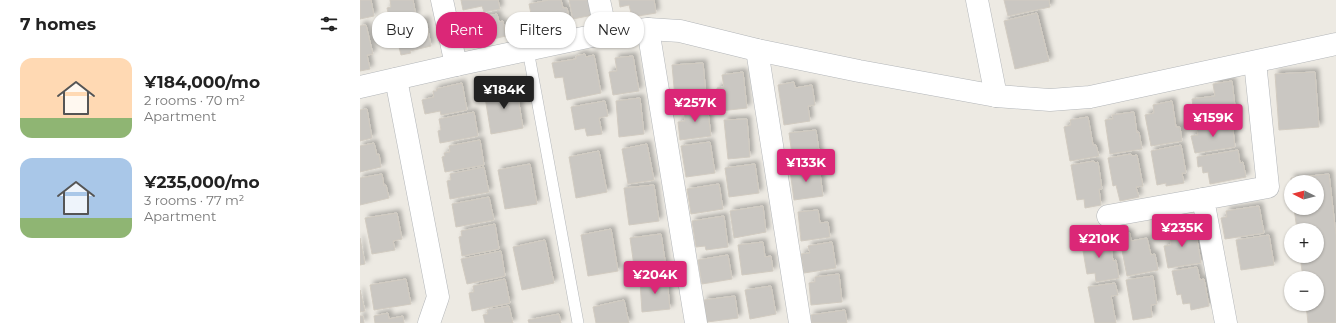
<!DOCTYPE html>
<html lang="en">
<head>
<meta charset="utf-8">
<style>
	:root { --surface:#fff; --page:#f2f2f2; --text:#222; --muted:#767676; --accent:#db2777 }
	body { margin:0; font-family:Montserrat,sans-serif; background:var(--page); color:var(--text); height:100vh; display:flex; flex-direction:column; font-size:15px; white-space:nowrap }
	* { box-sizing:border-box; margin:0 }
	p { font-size:13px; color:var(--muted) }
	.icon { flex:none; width:22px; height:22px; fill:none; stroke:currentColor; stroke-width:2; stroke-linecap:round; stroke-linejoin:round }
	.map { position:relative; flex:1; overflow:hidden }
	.sheet { display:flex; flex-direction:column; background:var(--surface); width:360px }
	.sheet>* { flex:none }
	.top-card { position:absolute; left:12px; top:12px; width:380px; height:36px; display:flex; gap:8px }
	.needle { width:26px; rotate:276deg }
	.fabs { position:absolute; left:924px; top:175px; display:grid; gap:8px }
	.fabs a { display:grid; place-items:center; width:40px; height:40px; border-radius:50%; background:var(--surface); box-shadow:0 1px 3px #0004; font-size:20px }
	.price { position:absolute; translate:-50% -34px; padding:0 9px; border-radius:4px; background:var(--accent); color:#fff; font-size:13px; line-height:26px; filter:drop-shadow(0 1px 2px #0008) }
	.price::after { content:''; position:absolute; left:50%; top:24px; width:12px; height:9px; margin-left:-6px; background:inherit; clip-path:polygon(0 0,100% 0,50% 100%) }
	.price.selected { background:#222; color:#fff }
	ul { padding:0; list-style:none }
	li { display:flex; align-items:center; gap:12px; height:100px; padding:0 20px }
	li span { display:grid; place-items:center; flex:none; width:112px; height:80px; border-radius:12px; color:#555 }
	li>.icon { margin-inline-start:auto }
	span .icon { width:48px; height:48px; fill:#fffc; stroke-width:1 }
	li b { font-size:17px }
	h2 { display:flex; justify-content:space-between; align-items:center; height:48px; padding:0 20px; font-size:17px }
	.pill { padding:0 14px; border-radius:16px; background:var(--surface); box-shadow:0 1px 3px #0004; font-size:14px; line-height:36px }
	.pill.selected { background:var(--accent); color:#fff }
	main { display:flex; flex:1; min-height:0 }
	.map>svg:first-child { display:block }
	.building { fill:#cac7c2; stroke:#d1cbc1; filter:url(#shadow) }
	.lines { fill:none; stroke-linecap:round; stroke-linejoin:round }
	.lane-casing { stroke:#b3b6b9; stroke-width:12 }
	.street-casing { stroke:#b3b6b9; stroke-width:23 }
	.lane { stroke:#fff; stroke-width:11 }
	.street { stroke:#fff; stroke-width:22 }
</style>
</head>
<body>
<main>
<section class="sheet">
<h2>7 homes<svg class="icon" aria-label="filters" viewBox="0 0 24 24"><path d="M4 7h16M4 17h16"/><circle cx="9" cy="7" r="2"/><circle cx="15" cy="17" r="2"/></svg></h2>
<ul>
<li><span style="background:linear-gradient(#ffd9b3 75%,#8fb573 0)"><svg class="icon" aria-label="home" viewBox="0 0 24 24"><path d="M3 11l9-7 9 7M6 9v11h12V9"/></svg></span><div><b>¥184,000/mo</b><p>2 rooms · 70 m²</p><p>Apartment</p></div></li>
<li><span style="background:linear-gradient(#a9c7e8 75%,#8fb573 0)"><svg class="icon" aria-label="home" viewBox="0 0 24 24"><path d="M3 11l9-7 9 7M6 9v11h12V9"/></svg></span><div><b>¥235,000/mo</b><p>3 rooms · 77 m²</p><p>Apartment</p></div></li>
</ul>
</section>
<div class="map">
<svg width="976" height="323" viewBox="0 0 976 323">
	<defs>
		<filter id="shadow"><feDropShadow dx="3.5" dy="-3.5" stdDeviation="2" flood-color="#0004"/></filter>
	</defs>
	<rect width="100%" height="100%" fill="#edeae3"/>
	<!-- building -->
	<g class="building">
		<path d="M0,0H11L14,16L0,19Z"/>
		<path d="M30,0H53L56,16L30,21L27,8L31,7Z"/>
		<path d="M101,0H138L140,9L124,12L122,6L103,10Z"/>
		<path d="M189,0H201L203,8H207L210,22L181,28L180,22L173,24L169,4Z"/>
		<path d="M209,0H230L233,15L213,19Z"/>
		<path d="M259,0H294L296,13L272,17L269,5L260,7Z"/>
		<path d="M644,0H689L690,7L648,16Z"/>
		<path d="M677,13L689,61L655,69L644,21Z"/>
		<path d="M137,14L139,22L143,21L146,36L120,42L118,34L108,36L105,21Z"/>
		<path d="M66,20L71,46L50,51L51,53L41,55L38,43L34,44L30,28Z"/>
		<path d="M6,25L13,54L7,55L10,69L0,71V26Z"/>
		<path d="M225,54L226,57L234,55L241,93L207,100L203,77L195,78L192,63L216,59V56Z"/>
		<path d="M273,56L279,91L253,95L249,72L257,71L255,58Z"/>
		<path d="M343,63L346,95L315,98L312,65Z"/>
		<path d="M383,72L387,108L360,111L357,88L364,87L362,75Z"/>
		<path d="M955,72L959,127L919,130L915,74Z"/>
		<path d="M872,81L876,115L835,121L832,99L855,96L853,84Z"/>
		<path d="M434,82L435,88L452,85L455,105L448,106L450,121L424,125L418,85Z"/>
		<path d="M102,83L107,110L81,115L80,111L65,114L62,100L74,97L73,91H77L76,89Z"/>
		<path d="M156,85L163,128L131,134L124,91Z"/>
		<path d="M280,98L284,134L259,137L256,101Z"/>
		<path d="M245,101L248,116L239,118L242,134L227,136L225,128L215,130L211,107Z"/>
		<path d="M812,101L816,127H820L822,141L791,146L785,115L794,113L793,105Z"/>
		<path d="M347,104L351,136L320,140L318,122L325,121L324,107Z"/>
		<path d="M7,109L12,138L0,141V110Z"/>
		<path d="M114,112L118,136L80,143L78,131L81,130L79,119Z"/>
		<path d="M774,112L777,133L779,132L782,149L750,154L745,120L753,119L752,115Z"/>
		<path d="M728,117L733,145H736L739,156L710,161L704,127L711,125L710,120Z"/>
		<path d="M387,119L390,157L368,159L364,120Z"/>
		<path d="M867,121L869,131L873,130L875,147L835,153L831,136L838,135L837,126Z"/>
		<path d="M456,130L460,158L433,162L429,133Z"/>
		<path d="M120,140L124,165L85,172L82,157L85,156L84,153L90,152L89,146Z"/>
		<path d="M350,142L355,173L326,177L321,146Z"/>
		<path d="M14,143L17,155L19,154L21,167L0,172V146Z"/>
		<path d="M287,144L294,180L268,184L262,149Z"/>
		<path d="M821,145L826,173H822L824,183L806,186V183L797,185L791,151Z"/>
		<path d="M878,150L880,163L883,162L886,177L850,184L848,172L843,173L842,166L838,167L837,157Z"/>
		<path d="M239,151L247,192L216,198L209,157Z"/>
		<path d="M771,154L772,156L777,155L783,186L776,187L779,197L760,201L756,185L753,186L748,158Z"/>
		<path d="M734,161L735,163L738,162L742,189H739L741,205L725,208L724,199L717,200L711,165Z"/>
		<path d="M170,164L177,204L145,209L138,170Z"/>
		<path d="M395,164L399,193L369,197L365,168Z"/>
		<path d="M459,166L463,196L434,200L430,170Z"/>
		<path d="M124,167L129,192L90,199L87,181L91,180L90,174Z"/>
		<path d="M22,174L24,186L26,185L29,198L0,205V178Z"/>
		<path d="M969,174L976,235V323H948L946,304H957V278H943L940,256H957V230H937L934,208H957V182H931V178Z"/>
		<path d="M359,184L363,209L331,214L327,189Z"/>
		<path d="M294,185L299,221L269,225L264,188Z"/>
		<path d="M129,197L134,220L96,227L92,204Z"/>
		<path d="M403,206L406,232L374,238L370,211Z"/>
		<path d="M899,206L904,233L865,239L861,218L867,217L866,211Z"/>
		<path d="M458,210L460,223L468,222L470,237L441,241L438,212Z"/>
		<path d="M37,213L42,239L33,241L35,250L12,254L5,218Z"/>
		<path d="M364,216L368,247L346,250L345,246L336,247L332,221Z"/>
		<path d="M135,224L139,249L102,256L99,237L102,236L101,231Z"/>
		<path d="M829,224L831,235L836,234L841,263L808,268L804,246L811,245L809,227Z"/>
		<path d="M251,229L258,271L228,276L221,235Z"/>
		<path d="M770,233L771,241L787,238L791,255L795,254L798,270L767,276L759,235Z"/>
		<path d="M301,234L306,267L275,273L270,238Z"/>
		<path d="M736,234L737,237L745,236L747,247H751L753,261L756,260L759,278L736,282L735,273L727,274L721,239L729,238L728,235Z"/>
		<path d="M909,235L914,265L881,270L876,240Z"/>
		<path d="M0,238L5,264L0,265Z"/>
		<path d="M185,240L194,283L162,290L153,247Z"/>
		<path d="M403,242L405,257L411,256L413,271L382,275L378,245Z"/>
		<path d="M472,242L476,268L444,273L441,254L450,253L448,246Z"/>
		<path d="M141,251L145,276L107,284L101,259Z"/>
		<path d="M368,255L372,279L342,284L338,260Z"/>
		<path d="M837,267L840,280L844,279L849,306L831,310L830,303L823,304L821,294L817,295L812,271Z"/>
		<path d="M479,274L482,302L451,305L449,283L455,282V277Z"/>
		<path d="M793,276L797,304L791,305L792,317L773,320L766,280Z"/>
		<path d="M46,279L51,304L14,310L10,285Z"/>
		<path d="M145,279L150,303L112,311L109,293L114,292L113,286Z"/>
		<path d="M307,279L310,309L282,312L280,281Z"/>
		<path d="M755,283L758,295L751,296L756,323H735L728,287Z"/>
		<path d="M411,286L416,314L390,319L385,290Z"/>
		<path d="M0,290L5,311L0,312Z"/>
		<path d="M375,296L378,318L347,322L344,300Z"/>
		<path d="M264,300L269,323H236L233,307Z"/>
		<path d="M149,306L153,323H125L123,315L128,314L127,310Z"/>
		<path d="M485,310L487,323H452L451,315Z"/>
		<path d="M28,313L29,319L43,316L44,323H15L14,316Z"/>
		<path d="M199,314L201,323H169L168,320Z"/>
		<path d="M0,316H3L4,323H0Z"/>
	</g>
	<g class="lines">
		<defs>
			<path id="lane" d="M168,50L218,323"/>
			<g id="street">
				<path d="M82,0L96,65"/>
				<path d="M239,0L246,33"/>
				<path d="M617,0L636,96"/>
				<path d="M288,29L336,323"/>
				<path d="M397,50L440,323"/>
				<path d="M36,79L78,297L69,323"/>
				<path d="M0,87L96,65L246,33L288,29L320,31L397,50L499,71L636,96L690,100L730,97L976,44"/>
				<path d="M748,216L843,199"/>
				<path d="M866,323L843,199L908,187L895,62"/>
			</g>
		</defs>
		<!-- lane casing -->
		<use href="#lane" class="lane-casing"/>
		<!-- street casing -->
		<use href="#street" class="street-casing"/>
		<!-- lane -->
		<use href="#lane" class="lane"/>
		<!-- street -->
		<use href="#street" class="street"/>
	</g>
</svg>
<div class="fabs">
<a><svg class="needle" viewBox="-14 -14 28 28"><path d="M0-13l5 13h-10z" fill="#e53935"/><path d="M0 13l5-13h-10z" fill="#767676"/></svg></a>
<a>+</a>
<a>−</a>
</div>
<b class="price selected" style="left:144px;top:110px">¥184K</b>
<b class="price" style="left:335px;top:123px">¥257K</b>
<b class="price" style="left:853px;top:138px">¥159K</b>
<b class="price" style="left:446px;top:183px">¥133K</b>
<b class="price" style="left:822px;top:248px">¥235K</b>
<b class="price" style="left:739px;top:259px">¥210K</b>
<b class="price" style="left:295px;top:295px">¥204K</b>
<div class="top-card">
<a class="pill">Buy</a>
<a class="pill selected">Rent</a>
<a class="pill">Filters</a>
<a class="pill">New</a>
</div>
</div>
</main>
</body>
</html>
